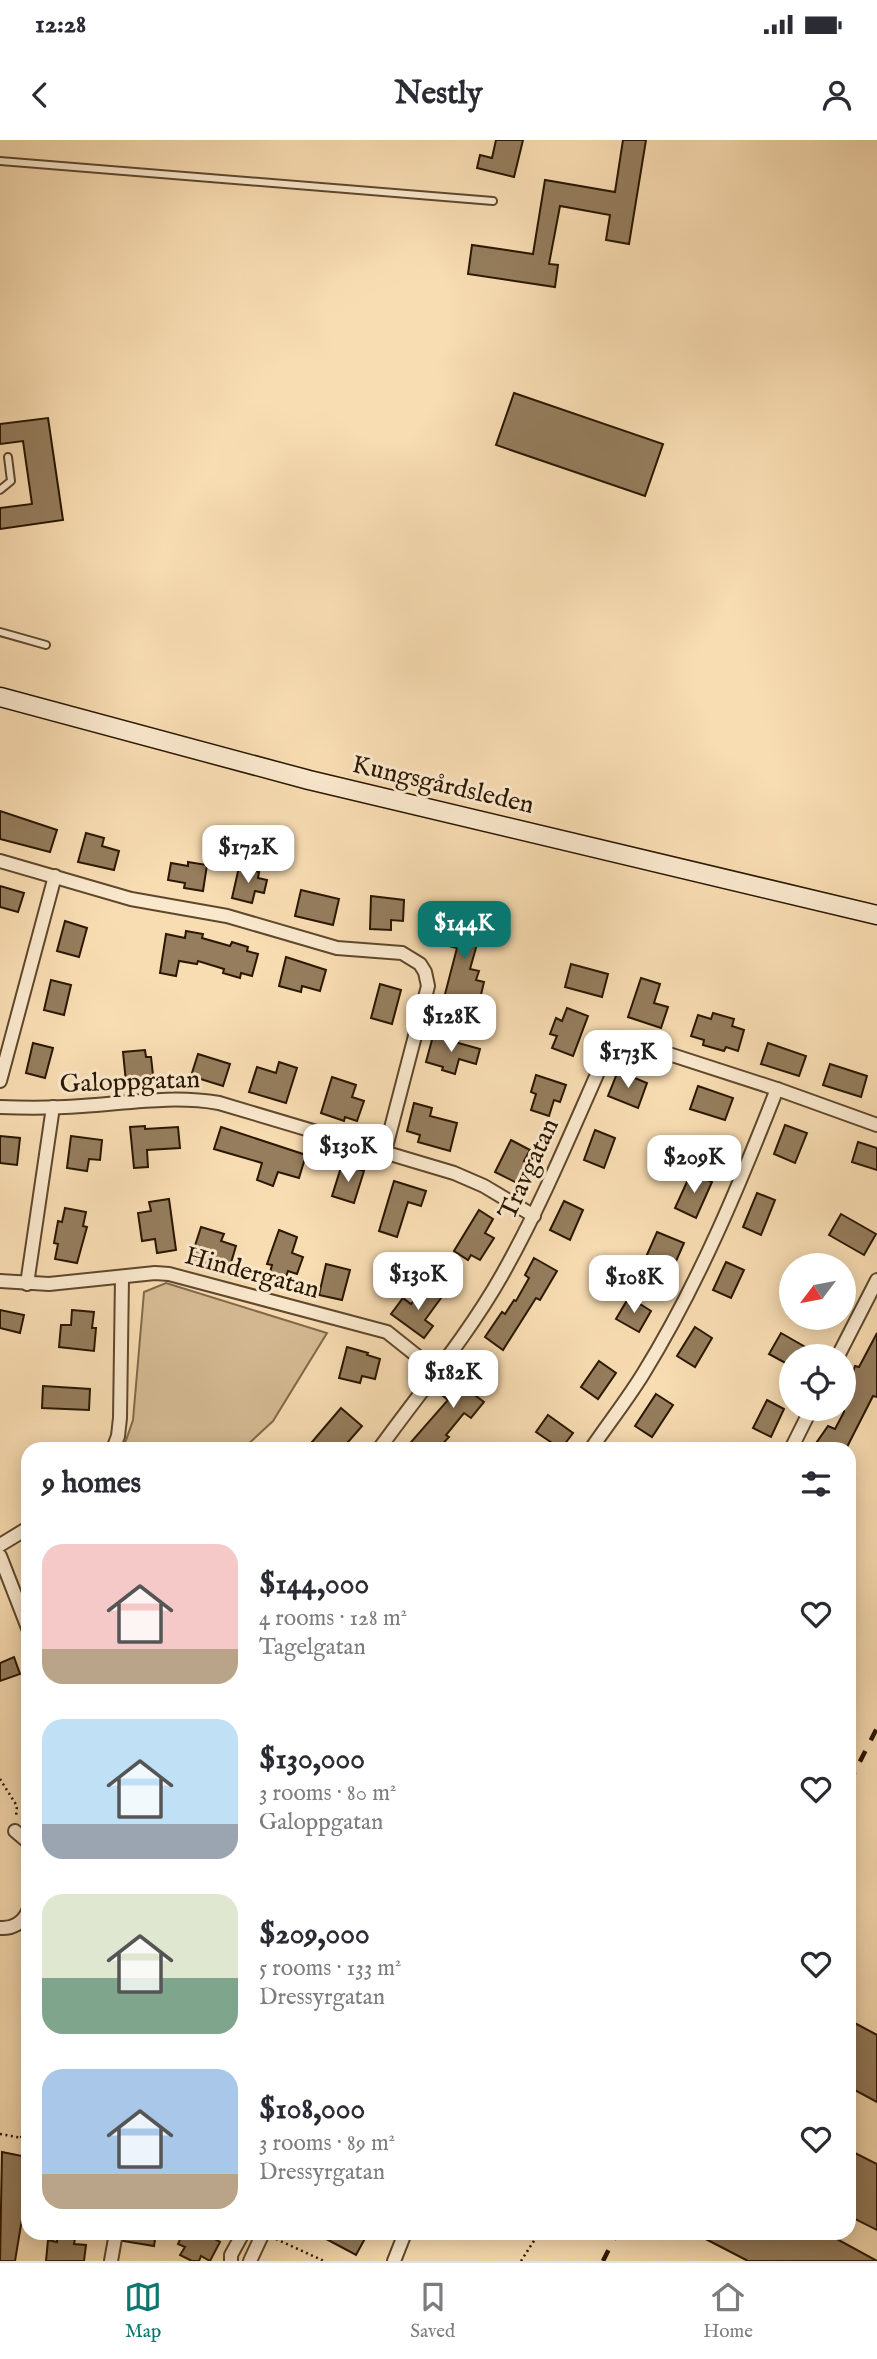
<!DOCTYPE html>
<html lang="en">
<head>
<meta charset="utf-8">
<style>
	:root { --surface:#fff; --page:#f2f2f3; --text:#2b2b33; --muted:#7c7c81; --line:#e1e1e2; --accent:#0f766e }
	body { margin:0; font-family:"IM FELL English",serif; background:var(--page); color:var(--text); height:100vh; display:flex; flex-direction:column; font-size:26px; white-space:nowrap }
	* { box-sizing:border-box; margin:0 }
	p { font-size:23px; color:var(--muted) }
	.icon { flex:none; width:38px; height:38px; fill:none; stroke:currentColor; stroke-width:2; stroke-linecap:round; stroke-linejoin:round }
	.map { position:relative; flex:1; overflow:hidden }
	.drawer { position:absolute; left:21px; top:1302px; width:835px; height:798px; display:flex; flex-direction:column; background:var(--surface); border-radius:21px; box-shadow:0 4px 18px #0003 }
	.drawer>* { flex:none }
	.needle { width:46px; rotate:238deg }
	.controls { position:absolute; left:779px; top:1113px; display:grid; gap:14px }
	.controls a { display:grid; place-items:center; width:77px; height:77px; border-radius:50%; background:var(--surface); box-shadow:0 4px 18px #0003; font-size:35px }
	.price { position:absolute; translate:-50% -60px; padding:0 16px; border-radius:14px; background:#fff; color:#222; font-size:23px; line-height:46px; filter:drop-shadow(0 2px 4px #0008) }
	.price::after { content:''; position:absolute; left:50%; top:42px; width:21px; height:16px; margin-left:-10px; background:inherit; clip-path:polygon(0 0,100% 0,50% 100%) }
	.price.current { background:var(--accent); color:#fff }
	ul { padding:0; list-style:none }
	li { display:flex; align-items:center; gap:21px; height:175px; padding:0 21px }
	li span { display:grid; place-items:center; flex:none; width:196px; height:140px; border-radius:21px; color:#555 }
	li>.icon { margin-inline-start:auto }
	span .icon { width:84px; height:84px; fill:#fffc; stroke-width:1 }
	li b { font-size:30px }
	h2 { display:flex; justify-content:space-between; align-items:center; height:84px; padding:0 21px; font-size:30px }
	.status { display:flex; justify-content:space-between; align-items:center; height:49px; padding:0 35px; background:var(--surface); direction:ltr }
	.status svg { height:19px; fill:currentColor }
	header { display:flex; justify-content:space-between; align-items:center; height:91px; padding:0 21px; background:var(--surface); font-size:32px; font-weight:700 }
	.tab-bar { display:flex; justify-content:space-around; align-items:center; height:98px; border-top:2px solid var(--line); background:var(--surface); font-size:19px; color:var(--muted) }
	.tab-bar a { display:grid; justify-items:center; gap:4px }
	.tab-bar .current { color:var(--accent) }
	.map>svg:first-child { display:block }
	.green { fill:#d5bb94; stroke:#80694a; stroke-width:2 }
	.building { fill:#957d5d; stroke:#2a1700; stroke-width:2 }
	.lines { fill:none; stroke-linecap:round; stroke-linejoin:round }
	.lane-casing { stroke:#5e482c; stroke-width:10 }
	.street-casing { stroke:#5e482c; stroke-width:16 }
	.secondary-casing { stroke:#2a1700; stroke-width:21 }
	.path { stroke:#2a1700; stroke-width:2.5; stroke-dasharray:2 3.5; stroke-linecap:butt }
	.lane { stroke:#fae8cd; stroke-width:6 }
	.street { stroke:#fae8cd; stroke-width:12 }
	.secondary { stroke:#fae8cd; stroke-width:18 }
	.rail { stroke:#2a1700; stroke-width:4.5; stroke-dasharray:12 12; stroke-linecap:butt }
	.labels { text-anchor:middle; dominant-baseline:central; stroke-width:6; stroke-linejoin:round; paint-order:stroke }
	.street-label { font-size:26px; fill:#2a1700; stroke:#fae8cd }
</style>
</head>
<body>
<div class="status"><b>12:28</b><svg viewBox="0 0 49 12"><path d="M0 12V9h3v3zM5 12V6h3v6zM10 12V3h3v9zM15 12V0h3v12zM26 1h20v11H26zM47 4h2v5h-2z"/></svg></div>
<header><svg class="icon" aria-label="back" viewBox="0 0 24 24"><path d="M15 5l-7 7 7 7"/></svg>Nestly<svg class="icon" aria-label="person" viewBox="0 0 24 24"><circle cx="12" cy="8" r="4"/><path d="M4 21q1-7 8-7t8 7"/></svg></header>
<div class="map">
<svg width="877" height="2121" viewBox="0 0 877 2121">
	<rect width="100%" height="100%" fill="#f8dcb2"/>
	<filter id="stains"><feTurbulence type="fractalNoise" baseFrequency=".00286" numOctaves="4"/><feColorMatrix values="0 0 0 0 .2 0 0 0 0 .09 0 0 0 0 .02 0 0 0 .5 -.17"/></filter>
	<radialGradient id="worn" r=".72"><stop offset=".6" stop-color="#630" stop-opacity="0"/><stop offset="1" stop-color="#630" stop-opacity=".3"/></radialGradient>
	<!-- green -->
	<path class="green" d="M166,1143L327,1193L273,1281L243,1309H123L133,1280L144,1152Z"/>
	<!-- building -->
	<g class="building">
		<path d="M496,0H523L514,37L477,28L480,15L492,18Z"/>
		<path d="M623,0H646L629,104L606,100L610,75L560,66L549,124L558,125L555,147L468,134L472,105L533,114L545,40L615,52Z"/>
		<path d="M514,253L663,304L645,356L496,305Z"/>
		<path d="M48,278L63,380L0,389V368L32,364L23,301L0,304V284Z"/>
		<path d="M0,671L57,690L50,712L0,699Z"/>
		<path d="M86,693L104,698L102,706L119,711L114,730L78,722Z"/>
		<path d="M188,722L207,725L203,751L184,748L185,743L168,740L171,723L188,726Z"/>
		<path d="M239,727L259,732L258,738L267,740L264,753L255,751L252,763L232,758Z"/>
		<path d="M0,746L24,753L18,772L0,767Z"/>
		<path d="M301,750L339,759L333,785L295,776Z"/>
		<path d="M371,756L404,760L403,781L391,780V790L370,789Z"/>
		<path d="M453,775L483,783L470,829L479,831L476,840L484,842L480,859L472,857L470,865L444,858L457,808L445,805Z"/>
		<path d="M65,781L87,788L79,817L57,811Z"/>
		<path d="M186,791L203,794L202,798L230,806L232,802L248,807L247,811L258,814L252,836L241,833L240,838L223,833L224,829L198,821L197,824L179,821L176,836L160,833L166,794L185,798Z"/>
		<path d="M286,817L326,830L320,851L302,846L301,852L279,846Z"/>
		<path d="M571,824L608,834L602,857L565,847Z"/>
		<path d="M641,838L660,844L654,863L668,867L661,888L628,877Z"/>
		<path d="M51,840L71,845L64,875L44,870Z"/>
		<path d="M380,844L401,850L392,884L371,878Z"/>
		<path d="M567,868L588,876L573,916L552,908L557,896L550,894L556,878L562,881Z"/>
		<path d="M713,873L734,879L732,886L744,890L738,911L726,907L724,911L703,905L704,900L691,896L698,875L711,879Z"/>
		<path d="M433,896L480,909L476,924L459,919L455,934L442,930L443,927L426,922Z"/>
		<path d="M33,903L53,908L45,938L26,933Z"/>
		<path d="M768,903L806,916L799,936L761,924Z"/>
		<path d="M145,910L146,917H151L153,935H148V940L126,942L123,912Z"/>
		<path d="M198,914L230,924L223,946L191,936Z"/>
		<path d="M279,922L297,928L286,963L249,952L257,927L276,933Z"/>
		<path d="M830,924L867,936L861,957L823,945Z"/>
		<path d="M618,931L647,943L638,968L608,956Z"/>
		<path d="M536,935L566,945L560,962L554,960L549,976L531,970L536,954L531,952Z"/>
		<path d="M332,937L356,945L352,957L364,961L357,981L345,977L344,981L321,973Z"/>
		<path d="M698,946L733,958L725,980L690,969Z"/>
		<path d="M414,963L432,968L430,976L457,983L450,1011L418,1002L420,995L407,991Z"/>
		<path d="M785,985L807,993L795,1023L774,1014Z"/>
		<path d="M145,986V989L178,987L180,1008L147,1010L148,1027L134,1028L130,987Z"/>
		<path d="M221,987L306,1015L299,1038L278,1032L273,1046L257,1040L262,1023L214,1009Z"/>
		<path d="M595,990L615,998L604,1028L584,1020Z"/>
		<path d="M0,996L20,998L17,1025L0,1023Z"/>
		<path d="M71,996L102,1000L100,1020L89,1019L87,1031L67,1028Z"/>
		<path d="M511,1000L530,1010L524,1021L529,1023L519,1044L495,1032Z"/>
		<path d="M858,1002L877,1008V1030L852,1022Z"/>
		<path d="M342,1024L364,1031L354,1063L332,1056Z"/>
		<path d="M691,1033L712,1042L696,1078L675,1068Z"/>
		<path d="M394,1041L426,1051L421,1066L408,1062L397,1097L379,1091Z"/>
		<path d="M757,1053L775,1060L761,1095L743,1087Z"/>
		<path d="M169,1059L176,1110L157,1113L155,1099L142,1101L138,1073L151,1071L149,1062Z"/>
		<path d="M564,1061L583,1070L570,1100L550,1090Z"/>
		<path d="M65,1068L86,1072L83,1086L87,1087L77,1123L55,1119L58,1104L54,1103L58,1081L62,1082Z"/>
		<path d="M479,1070L493,1079L485,1093L494,1098L480,1120L471,1115L468,1120L454,1111Z"/>
		<path d="M841,1074L876,1094L864,1115L829,1095Z"/>
		<path d="M201,1087L224,1094L221,1101L236,1106L230,1126L215,1122L214,1125L191,1118Z"/>
		<path d="M279,1090L297,1097L292,1113L303,1117L297,1134L288,1131L283,1145L268,1140L272,1125L267,1124Z"/>
		<path d="M657,1092L684,1103L673,1128L646,1117Z"/>
		<path d="M534,1118L557,1131L540,1160L536,1158L503,1210L485,1197L502,1172L505,1174L514,1160L516,1161L529,1138L525,1135Z"/>
		<path d="M726,1122L744,1130L731,1158L713,1150Z"/>
		<path d="M326,1124L350,1130L342,1160L319,1155Z"/>
		<path d="M425,1146L441,1158L425,1180L433,1186L424,1198L391,1174L403,1158L411,1164Z"/>
		<path d="M629,1157L651,1171L639,1192L616,1179Z"/>
		<path d="M0,1170L24,1175L20,1193L0,1188Z"/>
		<path d="M72,1170L94,1172L92,1188H96L94,1211L59,1207L61,1185H71Z"/>
		<path d="M695,1187L712,1198L695,1227L677,1216Z"/>
		<path d="M781,1193L821,1216H791V1226L769,1214Z"/>
		<path d="M877,1193V1257L873,1256L846,1309H812L828,1286L835,1289L844,1272V1262L851,1247L848,1246L855,1226L859,1227Z"/>
		<path d="M347,1207L368,1213L367,1215L380,1219L375,1239L362,1236L360,1243L339,1238Z"/>
		<path d="M599,1221L616,1233L598,1259L581,1247Z"/>
		<path d="M480,1222L494,1232L476,1256L484,1262L471,1278L464,1273L446,1295L449,1297L438,1309H405L448,1260L443,1256L455,1240L462,1245Z"/>
		<path d="M43,1246L90,1249L89,1270L42,1268Z"/>
		<path d="M656,1254L673,1265L652,1297L635,1286Z"/>
		<path d="M767,1260L784,1269L771,1297L753,1288Z"/>
		<path d="M341,1268L362,1286L342,1309H306Z"/>
		<path d="M548,1275L573,1293L561,1309L536,1292Z"/>
		<path d="M14,1517L20,1534L0,1541V1523Z"/>
		<path d="M849,1880L877,1895V1962L849,1947Z"/>
		<path d="M849,2010L877,2024V2090L849,2076Z"/>
		<path d="M2,2012L27,2017L25,2030L28,2031V2043L15,2121H0Z"/>
		<path d="M58,2093H76L74,2104L86,2105L84,2121H46L48,2100L57,2102Z"/>
		<path d="M125,2093H156L154,2106L123,2101Z"/>
		<path d="M183,2093H214L211,2097L220,2102L210,2121L201,2116L199,2121H192L180,2115L185,2107L178,2104Z"/>
		<path d="M315,2093H368L356,2115Z"/>
		<path d="M694,2093H826L877,2121H748Z"/>
	</g>
	<g class="lines">
		<defs>
			<g id="lane">
				<path d="M0,21L493,61"/>
				<path d="M0,350L11,341L8,317"/>
				<path d="M0,492L46,505"/>
			</g>
			<g id="street">
				<path d="M0,721L131,759L227,776L337,808L402,813L420,824L425,832L428,846L385,1011"/>
				<path d="M0,941L55,736"/>
				<path d="M0,967C27,968 55,968 82,966C128,963 173,955 219,963L454,1033L484,1046L534,1076"/>
				<path d="M0,1141L49,1144L155,1133L169,1134L387,1192L436,1231"/>
				<path d="M27,1144L53,967"/>
				<path d="M838,1216L877,1140"/>
				<path d="M113,1309L118,1296L120,1278L122,1137"/>
				<path d="M379,1309C420,1252 467,1197 502,1135C542,1064 573,988 606,914L617,903H635L777,949L877,985"/>
				<path d="M591,1309C608,1284 627,1260 643,1234C698,1145 739,1046 777,949"/>
				<path d="M791,1309L811,1269"/>
				<path d="M0,1405L28,1388"/>
				<path d="M0,1416L28,1488"/>
				<path d="M15,1691L28,1702"/>
				<path d="M0,1788C12,1789 23,1783 28,1771"/>
				<path d="M111,2121L116,2093"/>
				<path d="M231,2121V2115L243,2093"/>
				<path d="M250,2121L263,2093"/>
				<path d="M394,2121L405,2093"/>
			</g>
			<path id="secondary" d="M0,557L309,640L877,775"/>
		</defs>
		<!-- lane casing -->
		<use href="#lane" class="lane-casing"/>
		<!-- street casing -->
		<use href="#street" class="street-casing"/>
		<!-- secondary casing -->
		<use href="#secondary" class="secondary-casing"/>
		<!-- path -->
		<g class="path">
			<path d="M0,1639L17,1666L16,1677"/>
			<path d="M0,1994L28,1999"/>
			<path d="M21,1998L28,1963"/>
			<path d="M276,2099L324,2121"/>
			<path d="M521,2121L539,2093"/>
		</g>
		<!-- lane -->
		<use href="#lane" class="lane"/>
		<!-- street -->
		<use href="#street" class="street"/>
		<!-- secondary -->
		<use href="#secondary" class="secondary"/>
		<!-- rail -->
		<g class="rail">
			<path d="M849,1643L877,1588"/>
			<path d="M603,2121L617,2093"/>
		</g>
	</g>
	<g class="labels">
		<!-- street labels -->
		<g class="street-label">
			<text transform="translate(443 645) rotate(13)">Kungsgårdsleden</text>
			<text transform="translate(130 942) rotate(-2)">Galoppgatan</text>
			<text transform="translate(529 1029) rotate(-65)">Travgatan</text>
			<text transform="translate(252 1133) rotate(15)">Hindergatan</text>
		</g>
	</g>
	<rect width="100%" height="100%" filter="url(#stains)"/>
	<rect width="100%" height="100%" fill="url(#worn)"/>
</svg>
<div class="controls">
<a><svg class="needle" viewBox="-14 -14 28 28"><path d="M0-13l5 13h-10z" fill="#e53935"/><path d="M0 13l5-13h-10z" fill="#7c7c81"/></svg></a>
<a><svg class="icon" aria-label="locate" viewBox="0 0 24 24"><circle cx="12" cy="12" r="6"/><path d="M12 2v4M12 18v4M2 12h4M18 12h4"/></svg></a>
</div>
<b class="price" style="left:248px;top:745px">$172K</b>
<b class="price current" style="left:464px;top:821px">$144K</b>
<b class="price" style="left:451px;top:914px">$128K</b>
<b class="price" style="left:628px;top:950px">$173K</b>
<b class="price" style="left:348px;top:1044px">$130K</b>
<b class="price" style="left:694px;top:1055px">$209K</b>
<b class="price" style="left:418px;top:1172px">$130K</b>
<b class="price" style="left:634px;top:1175px">$108K</b>
<b class="price" style="left:453px;top:1270px">$182K</b>
<section class="drawer">
<h2>9 homes<svg class="icon" aria-label="filters" viewBox="0 0 24 24"><path d="M4 7h16M4 17h16"/><circle cx="9" cy="7" r="2"/><circle cx="15" cy="17" r="2"/></svg></h2>
<ul>
<li><span style="background:linear-gradient(#f6c9c9 75%,#b9a48a 0)"><svg class="icon" aria-label="home" viewBox="0 0 24 24"><path d="M3 11l9-7 9 7M6 9v11h12V9"/></svg></span><div><b>$144,000</b><p>4 rooms · 128 m²</p><p>Tagelgatan</p></div><svg class="icon" aria-label="heart" viewBox="0 0 24 24"><path d="M12 20l-8-8c-3-5 5-10 8-4 3-6 11-1 8 4z"/></svg></li>
<li><span style="background:linear-gradient(#bfe0f5 75%,#9aa5b1 0)"><svg class="icon" aria-label="home" viewBox="0 0 24 24"><path d="M3 11l9-7 9 7M6 9v11h12V9"/></svg></span><div><b>$130,000</b><p>3 rooms · 80 m²</p><p>Galoppgatan</p></div><svg class="icon" aria-label="heart" viewBox="0 0 24 24"><path d="M12 20l-8-8c-3-5 5-10 8-4 3-6 11-1 8 4z"/></svg></li>
<li><span style="background:linear-gradient(#dfe7d0 60%,#7fa58c 0)"><svg class="icon" aria-label="home" viewBox="0 0 24 24"><path d="M3 11l9-7 9 7M6 9v11h12V9"/></svg></span><div><b>$209,000</b><p>5 rooms · 133 m²</p><p>Dressyrgatan</p></div><svg class="icon" aria-label="heart" viewBox="0 0 24 24"><path d="M12 20l-8-8c-3-5 5-10 8-4 3-6 11-1 8 4z"/></svg></li>
<li><span style="background:linear-gradient(#a9c7e8 75%,#b9a48a 0)"><svg class="icon" aria-label="home" viewBox="0 0 24 24"><path d="M3 11l9-7 9 7M6 9v11h12V9"/></svg></span><div><b>$108,000</b><p>3 rooms · 89 m²</p><p>Dressyrgatan</p></div><svg class="icon" aria-label="heart" viewBox="0 0 24 24"><path d="M12 20l-8-8c-3-5 5-10 8-4 3-6 11-1 8 4z"/></svg></li>
</ul>
</section>
</div>
<nav class="tab-bar">
<a class="current"><svg class="icon" aria-label="map" viewBox="0 0 24 24"><path d="M3 6l6-2 6 2 6-2v14l-6 2-6-2-6 2zM9 4v14M15 6v14"/></svg>Map</a>
<a><svg class="icon" aria-label="saved" viewBox="0 0 24 24"><path d="M7 4h10v16l-5-4-5 4z"/></svg>Saved</a>
<a><svg class="icon" aria-label="home" viewBox="0 0 24 24"><path d="M3 11l9-7 9 7M6 9v11h12V9"/></svg>Home</a>
</nav>
</body>
</html>
